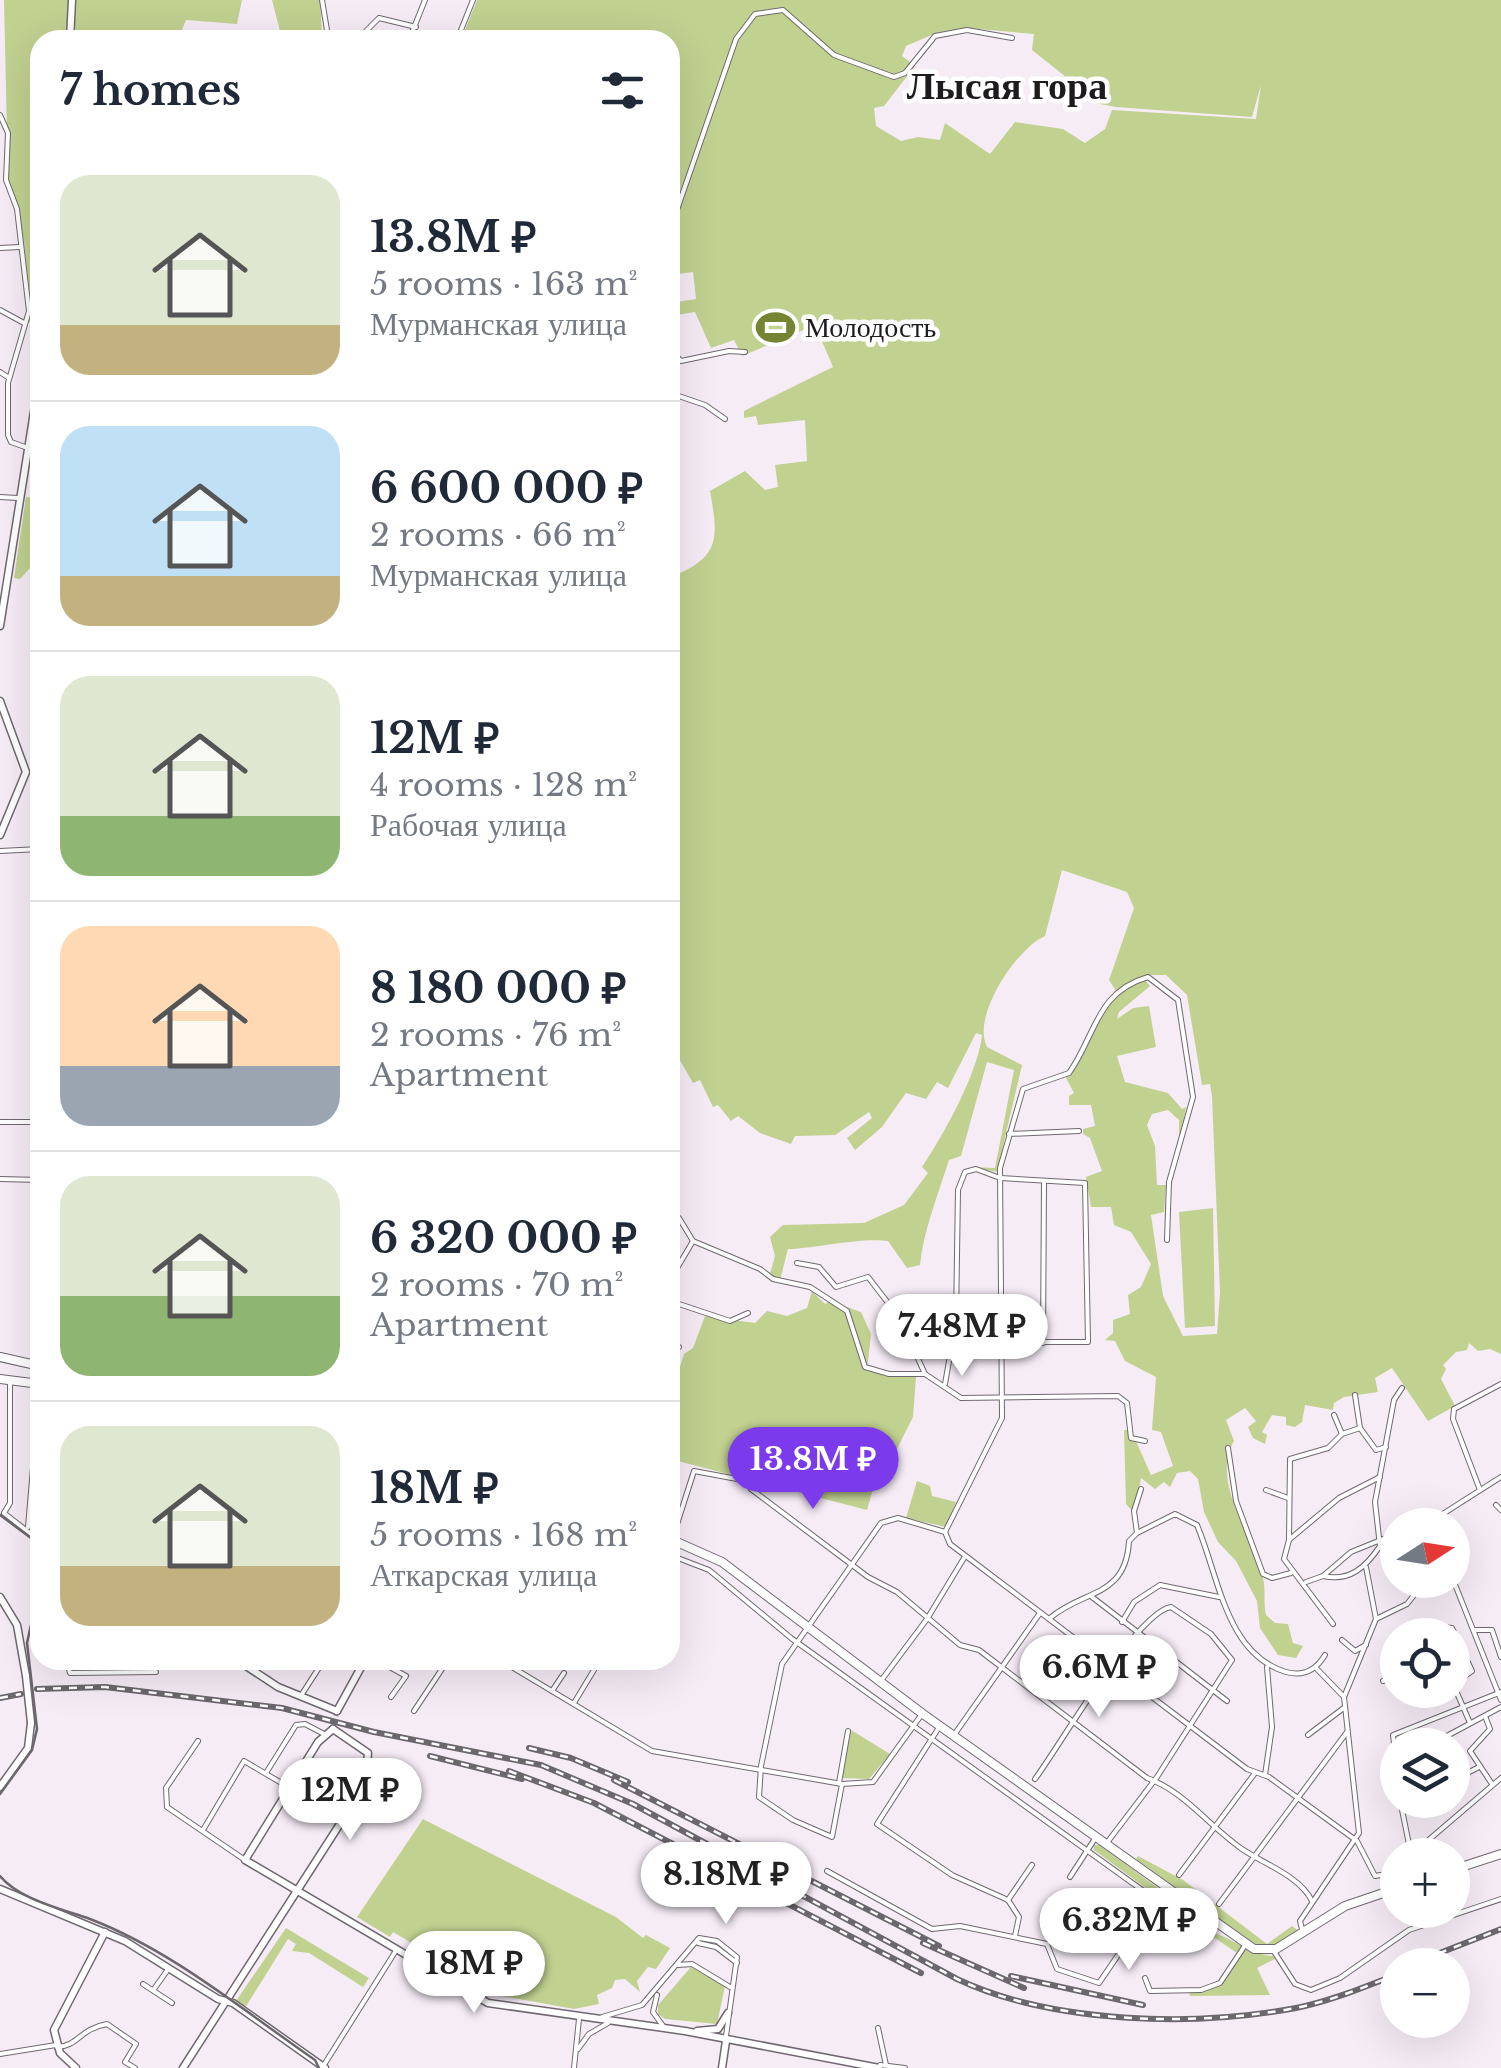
<!DOCTYPE html>
<html lang="en">
<head>
<meta charset="utf-8">
<style>
	:root { --surface:#fff; --page:#f2f2f3; --text:#1f2937; --muted:#747a83; --line:#e0e1e3; --accent:#7c3aed }
	body { margin:0; font-family:"Libre Baskerville",serif; background:var(--page); color:var(--text); height:100vh; display:flex; flex-direction:column; font-size:38px; white-space:nowrap }
	* { box-sizing:border-box; margin:0 }
	p { font-size:32px; color:var(--muted) }
	.icon { flex:none; width:55px; height:55px; fill:none; stroke:currentColor; stroke-width:2; stroke-linecap:round; stroke-linejoin:round }
	.map { position:relative; flex:1; overflow:hidden }
	.details { position:absolute; left:30px; top:30px; width:650px; height:1640px; display:flex; flex-direction:column; background:var(--surface); border-radius:30px; box-shadow:0 10px 40px #0002 }
	.details>* { flex:none }
	.needle { width:65px; rotate:78deg }
	.tools { position:absolute; left:1380px; top:1508px; display:grid; gap:20px }
	.tools a { display:grid; place-items:center; width:90px; height:90px; border-radius:50%; background:var(--surface); box-shadow:0 10px 40px #0002; font-size:50px }
	.price { position:absolute; translate:-50% -85px; padding:0 22px; border-radius:35px; background:#fff; color:#222; font-size:32px; line-height:65px; filter:drop-shadow(0 2px 5px #0008) }
	.price::after { content:''; position:absolute; left:50%; top:60px; width:30px; height:22px; margin-left:-15px; background:inherit; clip-path:polygon(0 0,100% 0,50% 100%) }
	.price.selected { background:var(--accent); color:#fff }
	ul { padding:0; list-style:none }
	li { display:flex; align-items:center; gap:30px; height:250px; padding:0 30px }
	li+li { border-top:2px solid var(--line) }
	li span { display:grid; place-items:center; flex:none; width:280px; height:200px; border-radius:30px; color:#555 }
	li>.icon { margin-inline-start:auto }
	span .icon { width:120px; height:120px; fill:#fffc; stroke-width:1 }
	li b { font-size:42px }
	h2 { display:flex; justify-content:space-between; align-items:center; height:120px; padding:0 30px; font-size:42px }
	.map>svg:first-child { display:block }
	.green { fill:#c1d190; fill-rule:evenodd }
	.lines { fill:none; stroke-linecap:round; stroke-linejoin:round }
	.secondary-tunnel { stroke:#cbc2cb; stroke-width:6; stroke-dasharray:6 3; stroke-linecap:butt }
	.street-casing { stroke:#706871; stroke-width:6 }
	.secondary-casing { stroke:#706871; stroke-width:9 }
	.primary-casing { stroke:#706871; stroke-width:10 }
	.street { stroke:#fff; stroke-width:4 }
	.secondary { stroke:#fff; stroke-width:6 }
	.primary { stroke:#fff; stroke-width:8 }
	.tram { stroke:#6c676c; stroke-width:2.5 }
	.rail-casing { stroke:#6c676c; stroke-width:6 }
	.rail { stroke:#fff; stroke-width:2.5; stroke-dasharray:8; stroke-linecap:butt }
	.secondary-bridge-casing { stroke:#706871; stroke-width:9; stroke-linecap:butt }
	.secondary-bridge { stroke:#fff; stroke-width:6 }
	.labels { text-anchor:middle; dominant-baseline:central; stroke-width:9; stroke-linejoin:round; paint-order:stroke }
	.poi-label { font-size:28px; fill:#1e1b1e; stroke:#fff; text-anchor:start }
	.district-label { font-size:38px; font-weight:bold; fill:#1e1b1e; stroke:#fff }
</style>
</head>
<body>
<div class="map">
<svg width="1501" height="2068" viewBox="0 0 1501 2068">
	<rect width="100%" height="100%" fill="#f6ecf6"/>
	<!-- green -->
	<g class="green">
		<path d="M4,0H69L67,40H40V323L26,322L31,307L24,241L8,178Z"/>
		<path d="M75,0H242L237,24L186,20L178,40H73Z"/>
		<path d="M272,0H320L322,35L316,40L281,35Z"/>
		<path d="M477,0H1501V1354L1490,1349L1478,1351L1469,1343L1467,1350L1456,1352L1443,1365L1446,1369L1441,1379L1455,1406L1428,1421L1392,1368L1375,1378L1378,1392L1344,1397L1334,1403L1333,1410L1305,1405L1302,1422L1295,1427L1286,1425V1417L1272,1415L1262,1432L1267,1435L1265,1444L1253,1438L1248,1427L1256,1421L1245,1408L1226,1420L1234,1441C1210,1482 1253,1536 1263,1578C1266,1589 1263,1603 1266,1615L1275,1623L1288,1624L1293,1643L1303,1646L1296,1658L1278,1655L1260,1628L1257,1601L1236,1561L1218,1542L1204,1512L1198,1479L1190,1471L1177,1473L1170,1487L1164,1482L1155,1489L1141,1478L1135,1514L1126,1504L1124,1430H1131L1151,1475L1173,1466L1161,1432L1152,1430L1156,1377L1125,1361L1115,1341L1105,1340L1113,1333V1320L1130,1314L1128,1295L1141,1287L1151,1264L1131,1232L1114,1225L1111,1207H1091L1086,1177L1102,1171L1090,1138L1083,1134V1129L1095,1126L1091,1105H1069V1096L1074,1093L1066,1078C1103,1039 1083,1006 1145,980L1150,986L1119,1012L1117,1019L1133,1008L1149,1006L1156,1047L1117,1056L1125,1082L1168,1093L1182,1109L1186,1107L1179,1148V1120L1168,1110L1152,1114L1147,1125L1155,1146L1157,1185H1166L1164,1212L1151,1215L1163,1296L1183,1336L1217,1334L1220,1292L1212,1096L1210,1084L1202,1085L1187,995L1166,975H1147L1116,991L1109,980L1134,908L1127,892L1062,870L1045,936C1017,948 971,1016 987,1047L1022,1065L997,1172L971,1167L995,1168L1014,1070L987,1062L961,1156L949,1160C937,1197 923,1233 920,1265L907,1268L888,1241C862,1237 816,1248 788,1249L780,1280L770,1274L775,1256L770,1237L783,1225L864,1223L904,1205L928,1173L922,1167C944,1134 978,1073 982,1035L976,1033L948,1088L937,1082L926,1099L906,1093L882,1127L855,1150L847,1138L872,1118L869,1112L835,1135L795,1136L791,1144L760,1133L738,1116L731,1121L718,1105L713,1107L700,1080L693,1083L670,1043V577C722,558 718,536 710,491L745,471L765,490L778,487L775,465L807,461L805,420L758,425L756,416L744,418V411L833,367L815,325L742,356L734,340L711,348L695,312L670,316V303L696,299L693,272L670,275V40H461ZM967,28L1034,34L1032,50L1100,104L1116,107L1252,117L1261,85L1256,119L1112,110L1105,129L1085,143L1063,129L1015,122L990,154L945,123L940,140L918,137L901,141L876,126L874,108L884,106L915,66L902,56L906,46L934,34Z"/>
		<path d="M26,497L37,498L40,557L20,579L14,578Z"/>
		<path d="M1213,1208L1215,1326L1185,1328L1179,1212Z"/>
		<path d="M812,1291L825,1304L830,1301L861,1312L871,1334L867,1371L916,1377L913,1417L893,1457L883,1455L867,1510L670,1459V1398L684,1354L693,1348L705,1316L755,1323L767,1311L787,1316L807,1308Z"/>
		<path d="M917,1481L930,1486L932,1496L956,1502L946,1527L906,1518Z"/>
		<path d="M851,1730L890,1754L869,1779L842,1778Z"/>
		<path d="M423,1819L616,1917L643,1938L646,1935L670,1948L656,1969L648,1967L637,1981L640,1992L625,1979L615,1980L612,1988L597,1995L599,2004L574,2009L480,1992L412,1950L415,1945L393,1932L390,1937L357,1917Z"/>
		<path d="M1093,1845H1099L1209,1925L1192,1922L1094,1850Z"/>
		<path d="M1138,1856L1183,1880L1267,1944L1292,1926L1299,1931L1273,1946L1255,1944L1136,1859Z"/>
		<path d="M286,1928L369,1978L363,1987L309,1953L292,1951L296,1944L288,1939L245,2008L236,2001Z"/>
		<path d="M1203,1930C1229,1934 1246,1954 1273,1956L1275,1959L1257,1968L1270,1995L1190,1996L1189,1992L1220,1985L1240,1955Z"/>
		<path d="M691,1967L725,1986L717,2024L665,2019L658,2014V2005Z"/>
	</g>
	<g class="lines">
		<!-- secondary-tunnel -->
		<path class="secondary-tunnel" d="M333,1725L336,1715"/>
		<defs>
			<g id="street">
				<path d="M277,40H287"/>
				<path d="M321,40L327,30L322,0"/>
				<path d="M357,40L379,18L416,27"/>
				<path d="M409,40L425,0"/>
				<path d="M457,40L473,0"/>
				<path d="M0,115L8,133L6,180L17,209L29,311L8,383V435L11,442L25,447"/>
				<path d="M670,230L736,39L755,14L783,10L834,55L894,77L905,73L935,36L967,30L1012,38"/>
				<path d="M0,248L20,247"/>
				<path d="M0,310L24,323"/>
				<path d="M670,349L681,361L729,351L745,352"/>
				<path d="M0,372L9,378"/>
				<path d="M670,393L705,405L725,419"/>
				<path d="M0,497L18,498"/>
				<path d="M0,851L40,849"/>
				<path d="M0,1122H31"/>
				<path d="M1009,1134L1079,1131"/>
				<path d="M0,1179L40,1180"/>
				<path d="M679,1218L693,1241L760,1269L773,1279L810,1287L847,1311L865,1367L889,1374H925"/>
				<path d="M797,1263L819,1267L836,1287L868,1277L899,1317L925,1374L961,1398L1118,1396L1127,1403L1131,1438L1145,1441"/>
				<path d="M670,1280L693,1241"/>
				<path d="M670,1301L730,1321L748,1313"/>
				<path d="M1043,1343L1044,1183"/>
				<path d="M670,1344L679,1347"/>
				<path d="M945,1384L956,1321L958,1190L965,1172L976,1169L1000,1178L1085,1183L1088,1342H1000"/>
				<path d="M1355,1395L1360,1428L1376,1450L1386,1447"/>
				<path d="M1334,1415L1342,1434"/>
				<path d="M1228,1448L1236,1501L1263,1574L1272,1578L1291,1573"/>
				<path d="M751,1489L868,1577L897,1592L960,1645L979,1650L1147,1778C1184,1791 1210,1827 1242,1849C1264,1864 1300,1876 1312,1901"/>
				<path d="M1266,1490L1288,1498"/>
				<path d="M1480,1490L1453,1419L1454,1409L1501,1384"/>
				<path d="M1496,1505L1501,1510"/>
				<path d="M4,1513L10,1503V1379"/>
				<path d="M4,1513L40,1541"/>
				<path d="M1411,1525L1427,1524L1501,1477"/>
				<path d="M1443,1525L1445,1513"/>
				<path d="M28,1527L40,1385"/>
				<path d="M945,1532L1002,1418L1000,1168L1023,1089L1069,1073C1096,1035 1096,992 1148,977L1178,1000L1193,1097L1169,1182L1167,1240"/>
				<path d="M1137,1533L1175,1514L1197,1525C1219,1577 1226,1654 1286,1672C1304,1677 1316,1670 1325,1655"/>
				<path d="M1290,1539L1339,1498L1380,1477"/>
				<path d="M670,1546L694,1471L737,1479"/>
				<path d="M670,1555L709,1570L791,1638L1191,1925L1219,1926"/>
				<path d="M1366,1567L1376,1619"/>
				<path d="M1323,1576C1350,1582 1366,1567 1380,1546L1375,1502L1394,1400L1402,1388"/>
				<path d="M1452,1577L1501,1700"/>
				<path d="M1306,1582L1323,1576L1351,1552L1398,1533"/>
				<path d="M1092,1597L1227,1701"/>
				<path d="M1050,1618C1084,1589 1126,1598 1129,1541L1137,1533L1134,1511L1141,1489"/>
				<path d="M1122,1622L1134,1602L1160,1585L1219,1597"/>
				<path d="M1333,1624L1284,1559L1289,1540L1290,1459L1328,1448L1342,1434L1360,1428"/>
				<path d="M1436,1626L1452,1628L1472,1671L1452,1685"/>
				<path d="M1476,1630H1492L1501,1657"/>
				<path d="M1342,1640L1355,1651L1366,1645"/>
				<path d="M66,1660L70,1673L156,1672"/>
				<path d="M377,1660L406,1676L391,1697"/>
				<path d="M500,1660L652,1751L842,1784L873,1782L922,1714"/>
				<path d="M1316,1668L1344,1697"/>
				<path d="M1383,1681L1398,1677"/>
				<path d="M880,1682L927,1619L964,1558"/>
				<path d="M1454,1686L1470,1723"/>
				<path d="M1415,1690L1424,1694L1436,1690"/>
				<path d="M552,1691L564,1673"/>
				<path d="M302,1694L324,1660"/>
				<path d="M1344,1697L1376,1619L1407,1604L1426,1580"/>
				<path d="M574,1703L600,1660"/>
				<path d="M414,1711L448,1660"/>
				<path d="M1485,1716L1490,1729L1470,1751L1492,1784"/>
				<path d="M938,1729L877,1824L952,1875L1008,1900"/>
				<path d="M954,1735L1040,1613"/>
				<path d="M1308,1735L1345,1707"/>
				<path d="M198,1741L166,1788L167,1807L245,1860"/>
				<path d="M1430,1745L1501,1707"/>
				<path d="M266,1773L296,1725L305,1724L326,1735"/>
				<path d="M1265,1775L1272,1727L1267,1667"/>
				<path d="M1035,1779C1059,1747 1137,1612 1171,1607L1211,1634L1232,1660L1157,1777L1106,1844"/>
				<path d="M1398,1781L1393,1735L1501,1692"/>
				<path d="M1452,1781L1479,1767"/>
				<path d="M839,1783L848,1731"/>
				<path d="M842,1784L832,1837L793,1820L759,1797L761,1766L782,1664L881,1523L898,1518L945,1532L950,1544L1247,1769L1269,1777L1357,1841L1375,1876L1398,1872"/>
				<path d="M1400,1800L1411,1854"/>
				<path d="M203,1830L244,1761L290,1788"/>
				<path d="M1411,1855L1501,1778"/>
				<path d="M827,1871L932,1929L960,1926L1047,1944L1057,1969L1099,1983L1127,1942L1085,1908L1071,1904"/>
				<path d="M1179,1875L1255,1773"/>
				<path d="M1070,1877L1096,1837"/>
				<path d="M1008,1900L1032,1865"/>
				<path d="M1008,1900L1019,1917L1015,1936"/>
				<path d="M1219,1904L1347,1732"/>
				<path d="M1303,1933L1300,1921L1359,1833L1344,1697"/>
				<path d="M698,1943L716,1947L737,1963"/>
				<path d="M1273,1950L1295,1984L1311,1990L1340,1978L1409,1930L1501,1899"/>
				<path d="M678,1965L692,1964L730,1987"/>
				<path d="M1145,1978L1150,1991L1201,1990L1220,1983L1246,1944"/>
				<path d="M143,1984L172,2003"/>
				<path d="M154,1989L169,1968"/>
				<path d="M657,1995L653,2012L663,2026"/>
				<path d="M602,2017L642,2005L699,1938L717,1941L737,1957L726,2036"/>
				<path d="M878,2028L886,2065"/>
				<path d="M57,2047C79,2046 79,2029 107,2024L136,2044L125,2062L135,2068"/>
				<path d="M578,2049L589,2034L608,2023"/>
				<path d="M0,2054L56,2045"/>
				<path d="M880,2065L905,2068"/>
				<path d="M322,2068L397,1949"/>
				<path d="M574,2068L579,2019"/>
			</g>
			<g id="secondary">
				<path d="M70,40L72,0"/>
				<path d="M0,626L40,374"/>
				<path d="M0,701L26,772L0,835"/>
				<path d="M0,1597L17,1625L26,1676"/>
				<path d="M237,1660L278,1687L337,1711"/>
				<path d="M337,1711L365,1660"/>
				<path d="M333,1729L318,1742L245,1860L488,2003L685,2031L879,2068"/>
				<path d="M0,1787L28,1748L31,1723"/>
				<path d="M0,1889L125,1941L218,1999L233,2003L325,2068"/>
				<path d="M697,2031L718,2029L728,2013"/>
				<path d="M76,2068L60,2053L54,2030L105,1932"/>
				<path d="M183,2068L365,1785L368,1753L333,1729"/>
				<path d="M722,2068L726,2041"/>
			</g>
			<g id="primary">
				<path d="M0,1357L40,1366"/>
				<path d="M0,1379L40,1384"/>
				<path d="M670,1539L722,1562L923,1714L1254,1949H1276L1345,1906L1398,1888"/>
				<path d="M1452,1870L1501,1854"/>
			</g>
		</defs>
		<!-- street casing -->
		<use href="#street" class="street-casing"/>
		<!-- secondary casing -->
		<use href="#secondary" class="secondary-casing"/>
		<!-- primary casing -->
		<use href="#primary" class="primary-casing"/>
		<!-- street -->
		<use href="#street" class="street"/>
		<!-- secondary -->
		<use href="#secondary" class="secondary"/>
		<!-- primary -->
		<use href="#primary" class="primary"/>
		<!-- tram -->
		<g class="tram">
			<path d="M0,1515L31,1538L38,1593L27,1643L37,1729L32,1750L0,1794"/>
			<path d="M0,1876C20,1900 62,1909 90,1919C171,1950 244,2011 315,2060L319,2068"/>
		</g>
		<defs>
			<g id="rail">
				<path d="M37,1689L105,1687L282,1708L374,1732L541,1765L633,1804L957,1979C1052,2024 1194,2027 1296,2008C1331,2001 1364,1987 1398,1974"/>
				<path d="M0,1698L21,1694"/>
				<path d="M529,1748L571,1758L628,1782"/>
				<path d="M430,1756L522,1779"/>
				<path d="M509,1771L594,1803L921,1973"/>
				<path d="M614,1780L939,1946"/>
				<path d="M923,1943L1024,1988"/>
				<path d="M1409,1965L1501,1929"/>
				<path d="M1011,1976L1143,2005"/>
			</g>
		</defs>
		<!-- rail casing -->
		<use href="#rail" class="rail-casing"/>
		<!-- rail -->
		<use href="#rail" class="rail"/>
		<defs>
			<path id="secondary-bridge" d="M26,1676L31,1723"/>
		</defs>
		<!-- secondary-bridge casing -->
		<use href="#secondary-bridge" class="secondary-bridge-casing"/>
		<!-- secondary-bridge -->
		<use href="#secondary-bridge" class="secondary-bridge"/>
	</g>
	<!-- icons -->
	<defs>
		<symbol id="stadium-bare" viewBox="-9 -9 18 18"><path d="M0-5a6.5 5 0 1 0 0 10a6.5 5 0 1 0 0-10ZM-3.5-1.8h7v3.6h-7Z" fill="#748433" stroke="#fff" stroke-width="2.5" paint-order="stroke"/></symbol>
	</defs>
	<g fill-rule="evenodd">
		<use href="#stadium-bare" x="748" y="300" width="55" height="55"/>
	</g>
	<g class="labels">
		<!-- poi labels -->
		<g class="poi-label">
			<text x="805" y="327">Молодость</text>
		</g>
		<!-- district labels -->
		<g class="district-label">
			<text x="1007" y="85">Лысая гора</text>
		</g>
	</g>
</svg>
<div class="tools">
<a><svg class="needle" viewBox="-14 -14 28 28"><path d="M0-13l5 13h-10z" fill="#e53935"/><path d="M0 13l5-13h-10z" fill="#747a83"/></svg></a>
<a><svg class="icon" aria-label="locate" viewBox="0 0 24 24"><circle cx="12" cy="12" r="6"/><path d="M12 2v4M12 18v4M2 12h4M18 12h4"/></svg></a>
<a><svg class="icon" aria-label="layers" viewBox="0 0 24 24"><path d="M12 4l9 5-9 5-9-5zM3 14l9 5 9-5"/></svg></a>
<a>+</a>
<a>−</a>
</div>
<b class="price" style="left:962px;top:1379px">7.48M ₽</b>
<b class="price selected" style="left:813px;top:1512px">13.8M ₽</b>
<b class="price" style="left:1099px;top:1720px">6.6M ₽</b>
<b class="price" style="left:350px;top:1843px">12M ₽</b>
<b class="price" style="left:726px;top:1927px">8.18M ₽</b>
<b class="price" style="left:1129px;top:1973px">6.32M ₽</b>
<b class="price" style="left:474px;top:2016px">18M ₽</b>
<section class="details">
<h2>7 homes<svg class="icon" aria-label="filters" viewBox="0 0 24 24"><path d="M4 7h16M4 17h16"/><circle cx="9" cy="7" r="2"/><circle cx="15" cy="17" r="2"/></svg></h2>
<ul>
<li><span style="background:linear-gradient(#dfe7d0 75%,#c2b280 0)"><svg class="icon" aria-label="home" viewBox="0 0 24 24"><path d="M3 11l9-7 9 7M6 9v11h12V9"/></svg></span><div><b>13.8M ₽</b><p>5 rooms · 163 m²</p><p>Мурманская улица</p></div></li>
<li><span style="background:linear-gradient(#bfe0f5 75%,#c2b280 0)"><svg class="icon" aria-label="home" viewBox="0 0 24 24"><path d="M3 11l9-7 9 7M6 9v11h12V9"/></svg></span><div><b>6 600 000 ₽</b><p>2 rooms · 66 m²</p><p>Мурманская улица</p></div></li>
<li><span style="background:linear-gradient(#dfe7d0 70%,#8fb573 0)"><svg class="icon" aria-label="home" viewBox="0 0 24 24"><path d="M3 11l9-7 9 7M6 9v11h12V9"/></svg></span><div><b>12M ₽</b><p>4 rooms · 128 m²</p><p>Рабочая улица</p></div></li>
<li><span style="background:linear-gradient(#ffd9b3 70%,#9aa5b1 0)"><svg class="icon" aria-label="home" viewBox="0 0 24 24"><path d="M3 11l9-7 9 7M6 9v11h12V9"/></svg></span><div><b>8 180 000 ₽</b><p>2 rooms · 76 m²</p><p>Apartment</p></div></li>
<li><span style="background:linear-gradient(#dfe7d0 60%,#8fb573 0)"><svg class="icon" aria-label="home" viewBox="0 0 24 24"><path d="M3 11l9-7 9 7M6 9v11h12V9"/></svg></span><div><b>6 320 000 ₽</b><p>2 rooms · 70 m²</p><p>Apartment</p></div></li>
<li><span style="background:linear-gradient(#dfe7d0 70%,#c2b280 0)"><svg class="icon" aria-label="home" viewBox="0 0 24 24"><path d="M3 11l9-7 9 7M6 9v11h12V9"/></svg></span><div><b>18M ₽</b><p>5 rooms · 168 m²</p><p>Аткарская улица</p></div></li>
</ul>
</section>
</div>
</body>
</html>
